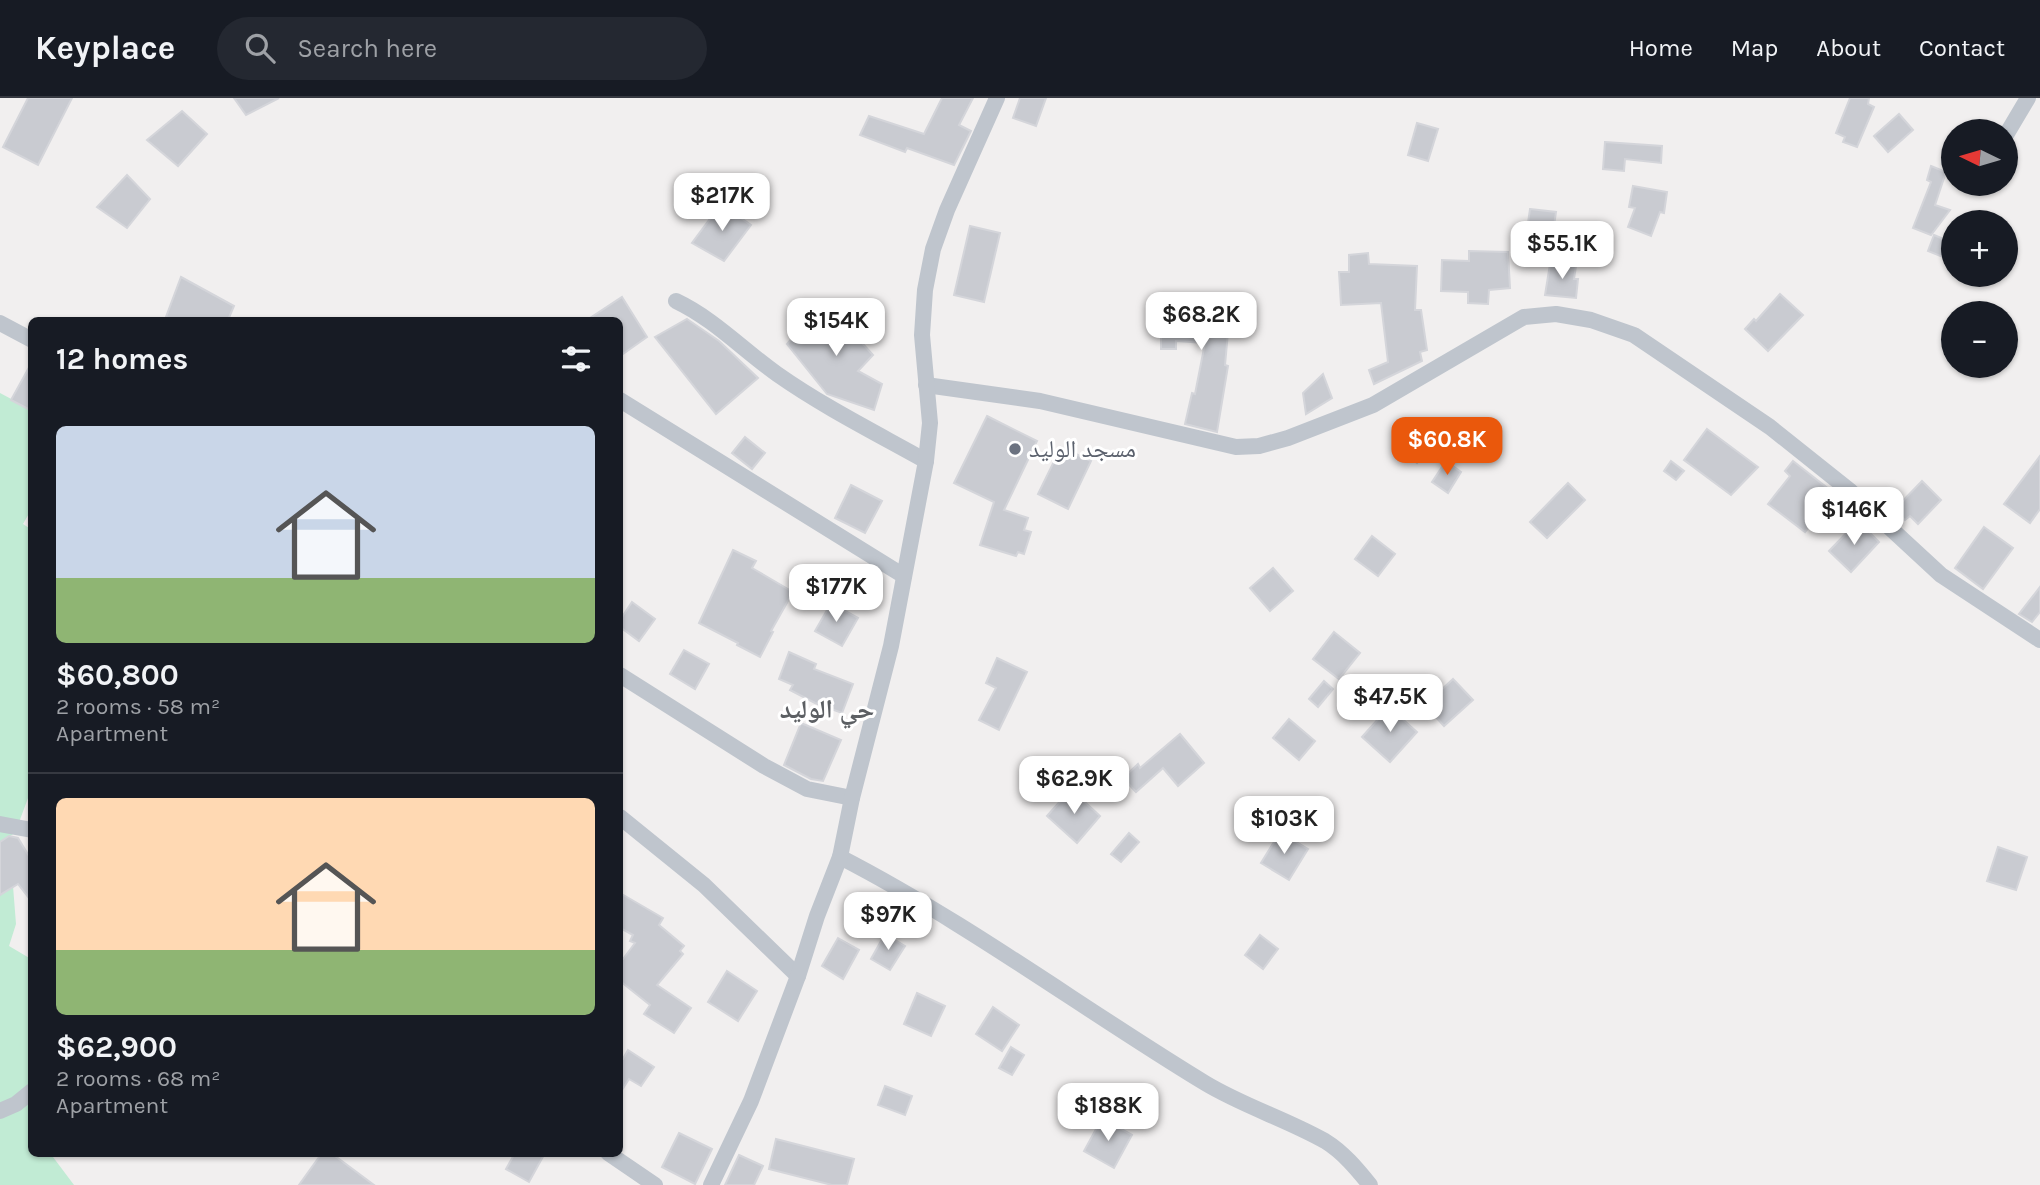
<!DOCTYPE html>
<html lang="en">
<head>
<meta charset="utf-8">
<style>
	:root { --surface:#171b24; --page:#242831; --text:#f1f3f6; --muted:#9ea1a6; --line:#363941; --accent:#ea580c }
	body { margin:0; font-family:Karla,"Noto Naskh Arabic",sans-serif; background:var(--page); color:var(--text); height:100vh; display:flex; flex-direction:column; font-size:26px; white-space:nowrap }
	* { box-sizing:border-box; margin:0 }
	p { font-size:23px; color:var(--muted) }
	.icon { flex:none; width:38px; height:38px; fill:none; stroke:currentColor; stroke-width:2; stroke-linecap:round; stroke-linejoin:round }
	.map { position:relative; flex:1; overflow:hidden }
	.sheet { position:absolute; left:28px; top:219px; width:595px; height:840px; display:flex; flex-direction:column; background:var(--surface); border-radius:10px; box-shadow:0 2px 5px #0004 }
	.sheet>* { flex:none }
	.needle { width:46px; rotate:275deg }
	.buttons { position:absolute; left:1941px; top:21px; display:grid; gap:14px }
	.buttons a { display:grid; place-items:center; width:77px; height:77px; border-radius:50%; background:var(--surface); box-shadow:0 2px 5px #0004; font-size:35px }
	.price { position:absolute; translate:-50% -60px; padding:0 16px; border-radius:14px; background:#fff; color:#222; font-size:23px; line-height:46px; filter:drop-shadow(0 2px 4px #0008) }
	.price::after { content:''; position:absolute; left:50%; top:42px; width:21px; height:16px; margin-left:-10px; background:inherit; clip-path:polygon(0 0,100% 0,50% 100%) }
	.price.selected { background:var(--accent); color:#fff }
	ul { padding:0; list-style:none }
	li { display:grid; align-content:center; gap:14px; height:371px; padding:0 28px }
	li+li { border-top:2px solid var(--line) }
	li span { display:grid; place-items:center; height:217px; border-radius:10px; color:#555 }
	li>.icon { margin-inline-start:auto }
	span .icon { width:126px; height:126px; fill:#fffc; stroke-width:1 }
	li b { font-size:30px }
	h2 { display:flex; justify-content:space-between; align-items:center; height:84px; padding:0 28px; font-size:30px }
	header { display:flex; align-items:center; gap:42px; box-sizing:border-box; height:98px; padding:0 35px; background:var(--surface); border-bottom:2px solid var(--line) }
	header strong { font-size:33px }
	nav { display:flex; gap:38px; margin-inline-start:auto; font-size:24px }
	.search { width:490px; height:63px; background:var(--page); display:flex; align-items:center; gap:18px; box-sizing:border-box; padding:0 24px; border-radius:38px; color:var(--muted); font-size:26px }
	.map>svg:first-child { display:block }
	.green { fill:#c1ebd4 }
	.building { fill:#c9cbd1; stroke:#d4d5da; stroke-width:2 }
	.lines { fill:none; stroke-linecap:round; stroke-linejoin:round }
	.street { stroke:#bfc5cd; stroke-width:16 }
	.worship-dot { fill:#6b7280; stroke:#fff; stroke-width:2.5 }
	.labels { text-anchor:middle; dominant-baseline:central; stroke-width:6; stroke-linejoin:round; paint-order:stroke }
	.worship-label { font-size:24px; fill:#5b616d; stroke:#fff; text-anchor:start }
	.neighbourhood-label { font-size:26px; font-weight:bold; fill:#5c5f63; stroke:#fff }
</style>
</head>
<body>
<header>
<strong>Keyplace</strong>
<div class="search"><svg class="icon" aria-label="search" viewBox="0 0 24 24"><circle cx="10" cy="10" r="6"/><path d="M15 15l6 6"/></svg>Search here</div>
<nav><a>Home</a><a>Map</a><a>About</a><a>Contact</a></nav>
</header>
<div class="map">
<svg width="2040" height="1087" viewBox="0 0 2040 1087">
	<rect width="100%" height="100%" fill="#f1efef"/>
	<!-- green -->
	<g class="green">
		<path d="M0,295L32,312L31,412L23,426L32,432L31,692L15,735L0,744Z"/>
		<path d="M13,788L16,826L9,848L31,861L32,993L29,995L32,1055H50L74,1087H0V797Z"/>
	</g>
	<!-- building -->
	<g class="building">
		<path d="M28,0H72L38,67L3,49Z"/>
		<path d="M234,0H279L246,17Z"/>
		<path d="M942,0H973L959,27L971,33L954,67L907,50L905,54L860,37L869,18L924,36Z"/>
		<path d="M1020,0H1046L1036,28L1013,20Z"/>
		<path d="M1850,0H1869L1868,6L1874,9L1857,49L1843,44L1845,39L1836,35Z"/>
		<path d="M182,13L207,36L178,68L147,42Z"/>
		<path d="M1899,16L1913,32L1888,54L1874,38Z"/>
		<path d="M1417,25L1438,31L1428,63L1408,57Z"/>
		<path d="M1605,44L1662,48L1661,65L1625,61L1624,73L1603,71Z"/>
		<path d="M1931,68L1946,74L1935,107L1950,112L1931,137L1913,130L1931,84L1927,82Z"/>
		<path d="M127,77L150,101L127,130L97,109Z"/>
		<path d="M1633,88L1667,94L1664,115L1660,114L1651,138L1628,129L1635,110L1629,109Z"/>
		<path d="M721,106L751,127L724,163L692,145Z"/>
		<path d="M1530,111L1556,114L1551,149L1525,145Z"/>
		<path d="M970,128L1000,135L984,204L954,197Z"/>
		<path d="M1934,137L1953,145V163L1928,153Z"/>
		<path d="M1469,153L1508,154L1510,190L1489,192L1488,206L1468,205V194L1441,193L1442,162L1469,163Z"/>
		<path d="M1368,155L1369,166L1417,168L1415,212H1421L1427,252L1420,254L1422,263L1374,286L1369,272L1388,264L1381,205L1341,207L1339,174H1349V157Z"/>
		<path d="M1550,166L1576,168L1574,181H1578L1576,200L1545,197Z"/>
		<path d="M181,179L234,208L228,222H175L166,219Z"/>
		<path d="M1780,196L1803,217L1768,253L1745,231L1754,221L1756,223Z"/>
		<path d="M622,199L647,239L620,258V222H587Z"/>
		<path d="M1195,199L1231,202L1225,267L1228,268L1217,334L1185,326L1192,295L1195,296L1205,245L1176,243V251H1161V204H1195Z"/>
		<path d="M824,203L873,257L858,273L882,286L874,312L827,296L787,246Z"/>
		<path d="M687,221L719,243L758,280L716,316L655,239Z"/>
		<path d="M32,264V313L11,302Z"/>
		<path d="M1323,276L1332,300L1306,316L1303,295Z"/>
		<path d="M987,318L1037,343L1004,412L1028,420L1024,432L1031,434L1024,456L1018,454L1016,458L980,447L994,404L954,385Z"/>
		<path d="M1410,327L1432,346L1417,365L1395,346Z"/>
		<path d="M1707,331L1758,369L1731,397L1684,362Z"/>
		<path d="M745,339L765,355L752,371L732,355Z"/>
		<path d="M1061,349L1091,363L1068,411L1038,396Z"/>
		<path d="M2040,358V411L2030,425L2004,406Z"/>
		<path d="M1446,363L1461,374L1448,395L1432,384Z"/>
		<path d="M1671,363L1684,373L1676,382L1664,373Z"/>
		<path d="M1793,363L1839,399L1831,409L1827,406L1805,434L1768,406L1790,378L1785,373Z"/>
		<path d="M1922,383L1941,402L1918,426L1910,418L1905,422L1894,412Z"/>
		<path d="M1568,385L1585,402L1547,440L1530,424Z"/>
		<path d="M851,387L882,403L865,435L835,420Z"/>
		<path d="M1858,423L1879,444L1851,474L1829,453Z"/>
		<path d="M1984,429L2013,450L1983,491L1955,470Z"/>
		<path d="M1372,438L1395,456L1378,478L1355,461Z"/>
		<path d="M733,452L756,463L752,470L793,494L771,533L773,534L760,559L737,547L738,545L699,525Z"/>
		<path d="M1273,470L1293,493L1270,513L1250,490Z"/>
		<path d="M2040,489V514L2032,524L2019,516Z"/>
		<path d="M632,504L655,521L639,543L620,529V522Z"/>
		<path d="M831,505L858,520L842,548L815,533Z"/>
		<path d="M1334,534L1360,555L1339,581L1313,561Z"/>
		<path d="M684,552L709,566L695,591L670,576Z"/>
		<path d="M789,554L816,566L814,571L853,586L842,615L815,605L790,592L793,587L779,581Z"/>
		<path d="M997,560L1027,574L999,632L979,622L996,590L986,585Z"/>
		<path d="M1453,581L1473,602L1444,628L1425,607Z"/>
		<path d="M1324,583L1333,591L1318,609L1309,601Z"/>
		<path d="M1389,609L1417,634L1390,664L1362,639Z"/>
		<path d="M1289,621L1315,643L1299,662L1273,640Z"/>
		<path d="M801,625L841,642L823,683L811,681L784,667Z"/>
		<path d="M1180,636L1204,665L1178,688L1163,670L1136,694L1123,680L1138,666L1140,670Z"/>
		<path d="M1071,691L1100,718L1077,745L1047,718Z"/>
		<path d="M1280,734L1308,751L1289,782L1261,765Z"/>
		<path d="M1129,735L1139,744L1121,764L1111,756Z"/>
		<path d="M9,738L18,740L32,763V804L18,786L0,797V744Z"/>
		<path d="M1998,749L2027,759L2016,792L1987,783Z"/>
		<path d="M620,795L663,820L659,827L684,848L680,853L683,856L657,887L691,910L674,935L644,916L650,907L620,883V865L635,845L630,843L633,837L620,830Z"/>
		<path d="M885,836L905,848L890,872L871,861Z"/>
		<path d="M1260,837L1278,851L1263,871L1245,857Z"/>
		<path d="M838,840L859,852L843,881L822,868Z"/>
		<path d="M727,873L757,893L738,923L708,904Z"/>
		<path d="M917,895L945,908L931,938L904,926Z"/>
		<path d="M993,909L1019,927L1002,953L976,936Z"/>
		<path d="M1011,949L1024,957L1012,977L999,970Z"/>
		<path d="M628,952L654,969L641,988L629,981L620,995V966Z"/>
		<path d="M885,988L912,998L905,1017L878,1007Z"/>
		<path d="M1102,1020L1132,1037L1114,1070L1084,1053Z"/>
		<path d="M679,1035L712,1051L695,1086L662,1069Z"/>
		<path d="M776,1041L854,1061L847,1087H832L769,1071Z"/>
		<path d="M322,1055H331L374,1087H299Z"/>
		<path d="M515,1055H545L529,1084L506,1071Z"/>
		<path d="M739,1057L763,1068L754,1087H725Z"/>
	</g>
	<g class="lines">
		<!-- street -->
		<g class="street">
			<path d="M2006,37L2028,0"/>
			<path d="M1949,64L1953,65"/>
			<path d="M676,203C714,221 743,252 777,276C824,309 876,335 926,363"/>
			<path d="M0,225L32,242"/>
			<path d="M926,287L1040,303L1236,349L1259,348L1288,340L1373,307L1524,219L1556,216L1591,222L1634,237L1770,329L1849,392L1941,477L2040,542"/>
			<path d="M620,302L904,478"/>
			<path d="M620,577L764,668L807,691L852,700"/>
			<path d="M620,719L704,787L798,878"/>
			<path d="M0,726L32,732"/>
			<path d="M840,759C968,825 1083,911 1205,985C1243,1008 1286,1021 1325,1043C1343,1054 1357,1071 1370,1087"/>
			<path d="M0,1013L16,1006L32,993"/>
			<path d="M608,1055L655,1087"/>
			<path d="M711,1087L751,1003L798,878L817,818L840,759L852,700L891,548L926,363L930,325L922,237L925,192L933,151L947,112L997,0"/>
		</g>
	</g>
	<!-- markers -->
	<circle class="worship-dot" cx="1015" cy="351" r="7"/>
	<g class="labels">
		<!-- worship labels -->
		<g class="worship-label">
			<text x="1029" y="351">مسجد الوليد</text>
		</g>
		<!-- neighbourhood labels -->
		<g class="neighbourhood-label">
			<text x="827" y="611">حي الوليد</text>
		</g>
	</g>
</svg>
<div class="buttons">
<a><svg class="needle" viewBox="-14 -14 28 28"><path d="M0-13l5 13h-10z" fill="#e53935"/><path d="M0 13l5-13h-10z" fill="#9ea1a6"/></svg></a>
<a>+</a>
<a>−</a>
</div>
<b class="price" style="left:722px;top:135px">$217K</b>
<b class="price" style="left:1562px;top:183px">$55.1K</b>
<b class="price" style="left:1201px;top:254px">$68.2K</b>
<b class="price" style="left:836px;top:260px">$154K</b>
<b class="price selected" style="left:1447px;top:379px">$60.8K</b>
<b class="price" style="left:1854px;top:449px">$146K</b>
<b class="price" style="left:836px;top:526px">$177K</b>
<b class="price" style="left:1390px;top:636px">$47.5K</b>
<b class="price" style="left:1074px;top:718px">$62.9K</b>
<b class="price" style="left:1284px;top:758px">$103K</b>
<b class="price" style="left:888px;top:854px">$97K</b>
<b class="price" style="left:1108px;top:1045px">$188K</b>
<section class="sheet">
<h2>12 homes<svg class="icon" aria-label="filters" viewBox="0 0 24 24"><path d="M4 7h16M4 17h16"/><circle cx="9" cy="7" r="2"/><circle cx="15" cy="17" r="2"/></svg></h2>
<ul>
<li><span style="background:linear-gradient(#c9d6e8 70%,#8fb573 0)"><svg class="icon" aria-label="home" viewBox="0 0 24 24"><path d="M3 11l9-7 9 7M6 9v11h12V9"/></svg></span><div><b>$60,800</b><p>2 rooms · 58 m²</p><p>Apartment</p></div></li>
<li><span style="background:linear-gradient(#ffd9b3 70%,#8fb573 0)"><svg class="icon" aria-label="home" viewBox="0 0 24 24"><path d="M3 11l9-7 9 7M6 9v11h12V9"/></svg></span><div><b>$62,900</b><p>2 rooms · 68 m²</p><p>Apartment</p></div></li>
</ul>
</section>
</div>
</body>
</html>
